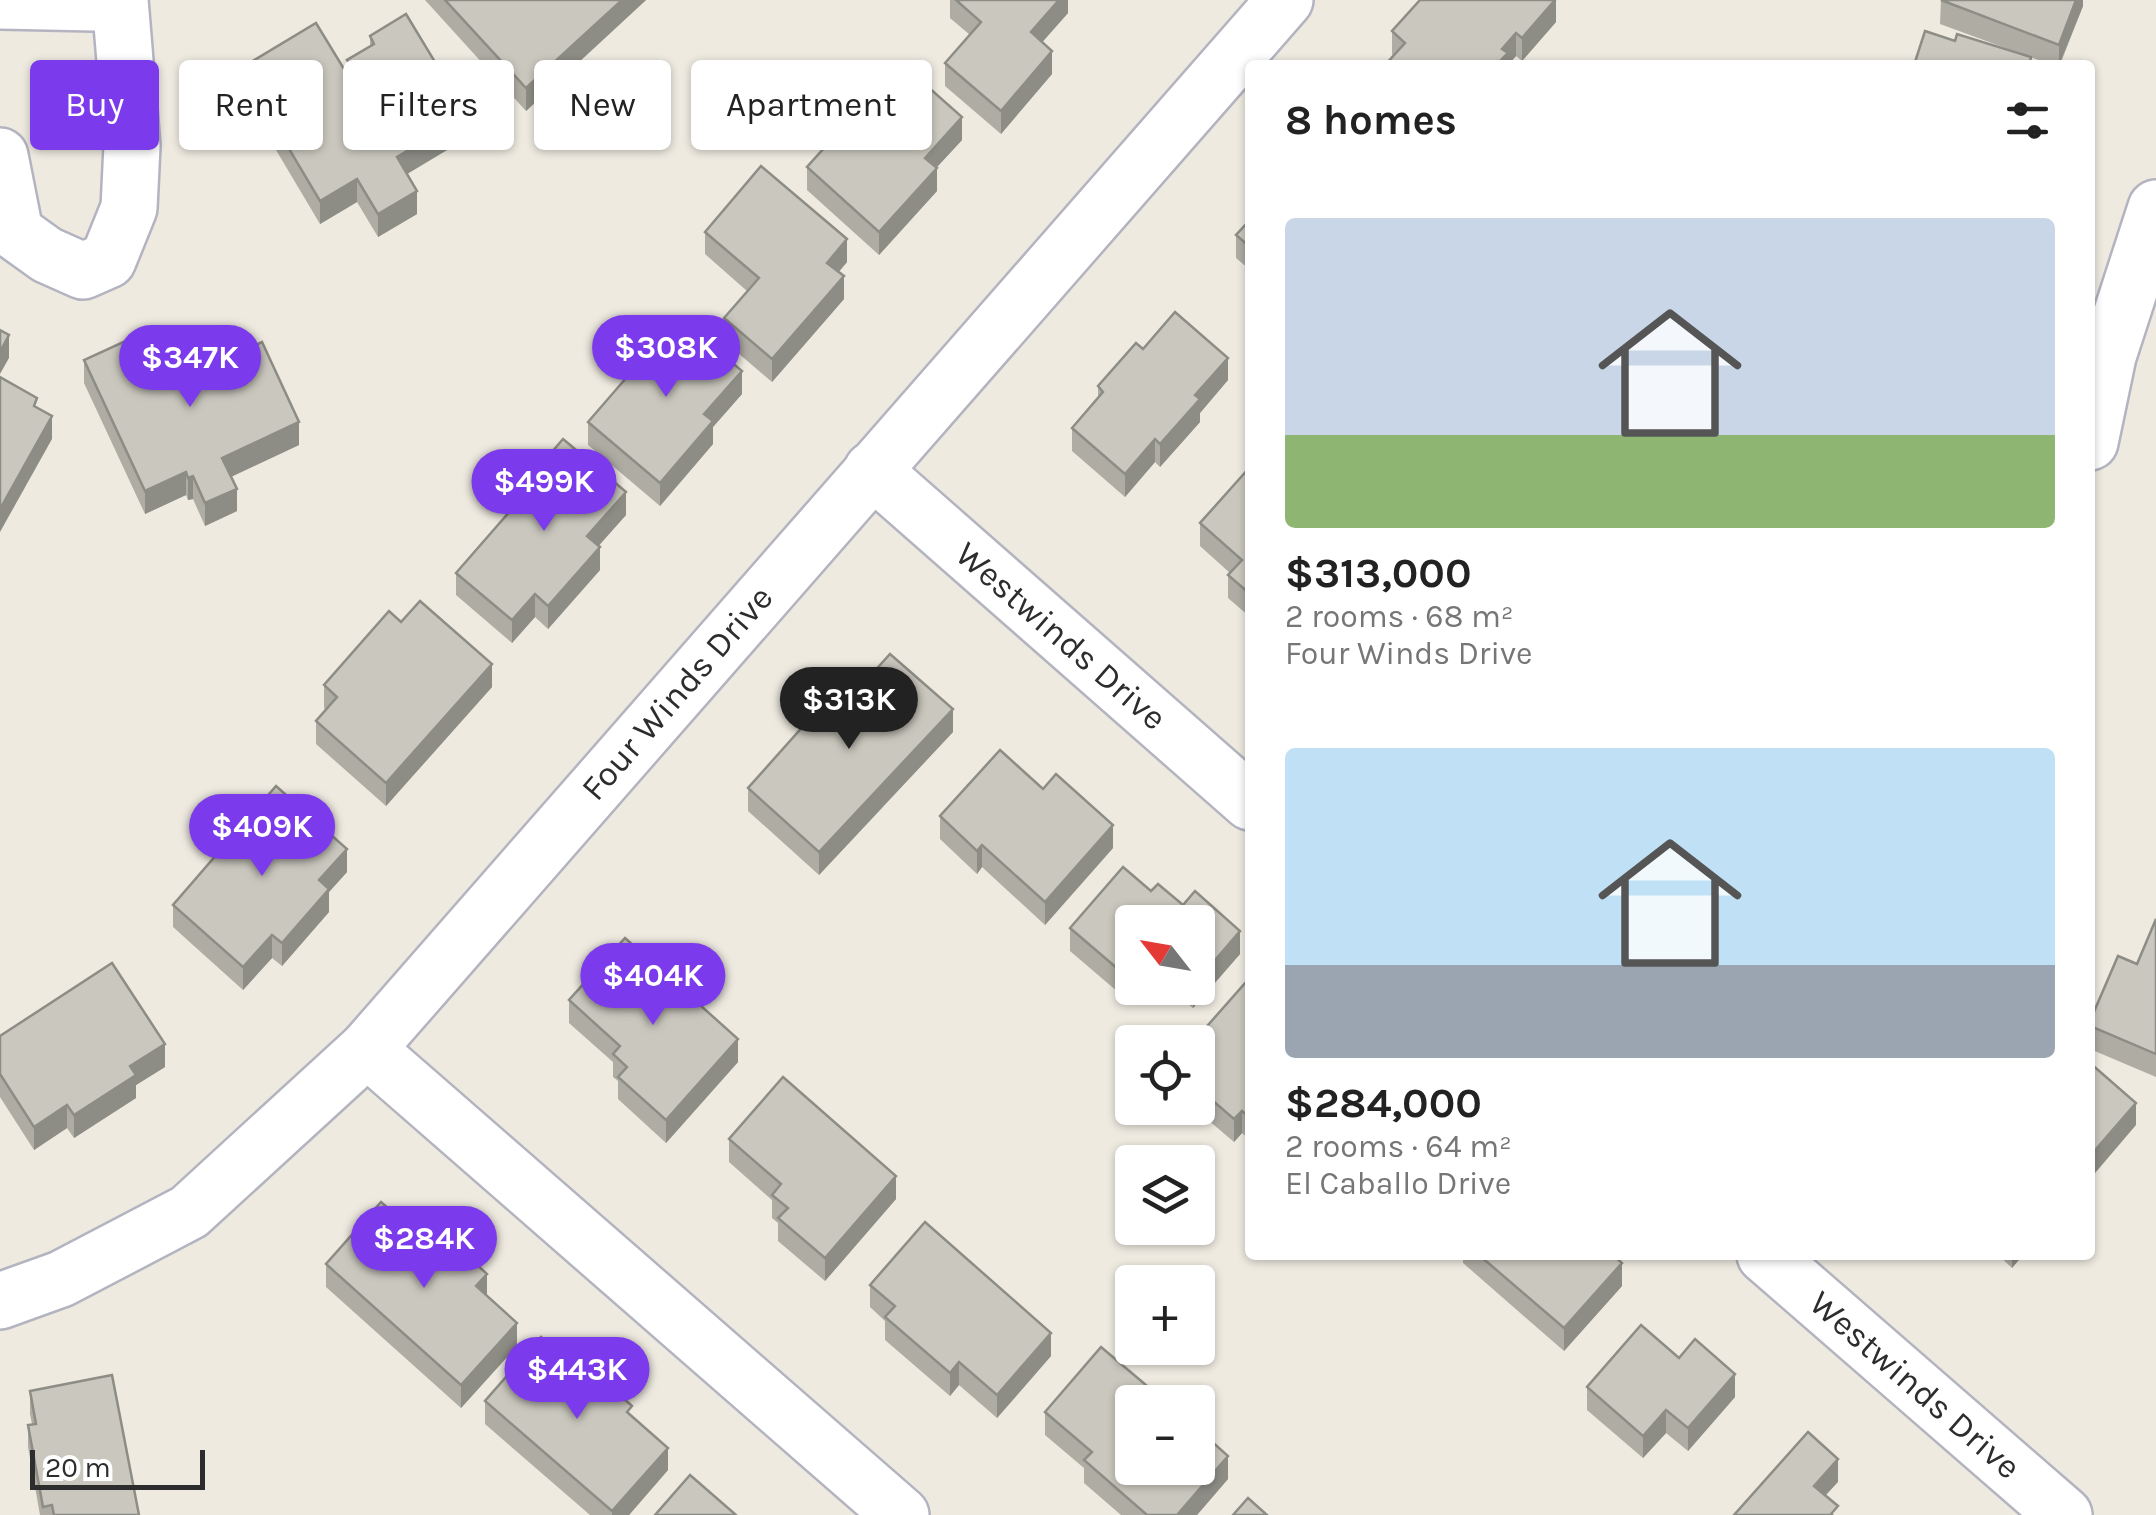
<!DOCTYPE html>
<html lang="en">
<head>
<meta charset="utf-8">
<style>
	:root { --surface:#fff; --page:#f6f6f6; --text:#222; --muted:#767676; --accent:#7c3aed }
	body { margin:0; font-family:Karla,sans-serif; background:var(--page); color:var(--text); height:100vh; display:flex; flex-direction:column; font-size:38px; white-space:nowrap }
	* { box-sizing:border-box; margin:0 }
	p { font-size:32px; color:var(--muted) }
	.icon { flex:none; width:55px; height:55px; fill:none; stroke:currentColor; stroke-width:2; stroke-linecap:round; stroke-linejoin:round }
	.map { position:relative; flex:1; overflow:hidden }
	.sheet { position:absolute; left:1245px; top:60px; width:850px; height:1200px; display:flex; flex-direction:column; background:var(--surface); border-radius:10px; box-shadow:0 2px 8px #0004 }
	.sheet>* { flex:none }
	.hud { position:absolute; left:30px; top:60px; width:950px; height:90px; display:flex; gap:20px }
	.needle { width:65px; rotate:301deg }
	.fabs { position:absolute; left:1115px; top:905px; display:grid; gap:20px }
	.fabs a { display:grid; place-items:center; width:100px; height:100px; border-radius:10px; background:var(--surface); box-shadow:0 2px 8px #0004; font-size:50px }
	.scale { position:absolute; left:30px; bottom:25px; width:175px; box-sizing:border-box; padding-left:10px; border:5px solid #2d2d2d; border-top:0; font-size:28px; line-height:35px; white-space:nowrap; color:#2d2d2d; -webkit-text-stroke:8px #fff; paint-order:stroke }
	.price { position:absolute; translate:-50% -85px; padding:0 22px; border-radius:35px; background:var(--accent); color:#fff; font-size:32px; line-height:65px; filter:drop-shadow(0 2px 5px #0008) }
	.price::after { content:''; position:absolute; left:50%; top:60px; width:30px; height:22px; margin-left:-15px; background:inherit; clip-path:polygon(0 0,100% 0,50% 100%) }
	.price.current { background:#222; color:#fff }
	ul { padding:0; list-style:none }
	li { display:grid; align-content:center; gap:20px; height:530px; padding:0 40px }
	li span { display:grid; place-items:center; height:310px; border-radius:10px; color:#555 }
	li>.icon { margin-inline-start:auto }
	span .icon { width:180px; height:180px; fill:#fffc; stroke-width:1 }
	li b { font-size:42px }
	h2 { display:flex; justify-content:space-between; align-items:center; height:120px; padding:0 40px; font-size:42px }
	.pill { padding:0 35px; border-radius:10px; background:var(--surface); box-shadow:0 2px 8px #0004; font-size:35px; line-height:90px }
	.pill.current { background:var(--accent); color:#fff }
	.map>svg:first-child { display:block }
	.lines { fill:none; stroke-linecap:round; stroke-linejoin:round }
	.street-casing { stroke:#b3b4c0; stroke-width:60 }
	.street { stroke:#fff; stroke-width:55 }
	.wall { fill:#aeaca3 }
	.shaded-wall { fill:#8d8c85 }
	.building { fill:#cac8be; stroke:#8d8c85; stroke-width:2.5 }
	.labels { text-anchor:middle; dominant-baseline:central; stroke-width:8; stroke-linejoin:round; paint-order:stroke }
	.street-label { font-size:35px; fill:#2d2d2d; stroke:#fff }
</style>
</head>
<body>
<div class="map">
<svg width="2156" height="1515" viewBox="0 0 2156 1515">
	<rect width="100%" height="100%" fill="#eeeae0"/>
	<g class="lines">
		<defs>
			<g id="street">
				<path d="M0,1L94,3L111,0"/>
				<path d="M0,156L15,232L47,255L83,271L108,260L129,208L132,146L120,0"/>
				<path d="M2090,442L2108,356L2156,208"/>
				<path d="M872,470L1250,802"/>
				<path d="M367,1049L901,1515"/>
				<path d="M1765,1255L2064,1515"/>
				<path d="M0,1301L61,1279L189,1212L367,1049L1285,0"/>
			</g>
		</defs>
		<!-- street casing -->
		<use href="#street" class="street-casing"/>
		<!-- street -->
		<use href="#street" class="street"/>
	</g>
	<!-- wall -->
	<g class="wall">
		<path d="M425,0H646L526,111Z"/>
		<path d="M950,0H1068V13L1042,42L1052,74L1001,134L945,86V63L970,35L950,18Z"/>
		<path d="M1941,0H2083V6L2060,65H2052L1940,24Z"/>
		<path d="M1556,22L1522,61L1516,56L1508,65H1385L1394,56L1392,54V31Z"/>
		<path d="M370,36L467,138L407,174L417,214L378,237L357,202L320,224L241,91V68L347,74V60L370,46Z"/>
		<path d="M962,140L936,168L937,191L879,255L807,190V167Z"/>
		<path d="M1250,221V270L1236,258V235Z"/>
		<path d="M705,232L847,262L839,272L844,299L772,382L724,341V318L747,291L705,254Z"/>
		<path d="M1143,349L1228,380L1200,413V422L1160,467L1155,462L1125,497L1072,451V428L1098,398V386Z"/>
		<path d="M84,360L161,372L224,360L299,445L231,477L237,511L205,526L193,499L188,500L186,495L145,514L84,383Z"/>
		<path d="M742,394L713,427V444L660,506L588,445V422Z"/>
		<path d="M540,466L626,515L598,546L600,570L548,629L535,617L512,643L456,595V573L540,477Z"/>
		<path d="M1250,467V617L1228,598V575L1230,573L1200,546V523Z"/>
		<path d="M401,622L492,687L386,806L316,744V721L326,710L324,708V685Z"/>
		<path d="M851,697L953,732L819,875L748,811V788Z"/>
		<path d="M1043,789L1113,848L1045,925L982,867L977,874L940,839V816Z"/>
		<path d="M347,872L329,892V912L282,966L272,958L243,990L173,927V905Z"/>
		<path d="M1151,891L1240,954L1193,1008L1169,988H1198L1132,922V988H1146L1132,1004L1070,951V928Z"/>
		<path d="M2156,919V1077L2090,1049V1021L2137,964Z"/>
		<path d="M1250,983V1140L1242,1133L1234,1142L1194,1108H1198V1042Z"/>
		<path d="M569,1000L738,1062L666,1143L618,1099V1081L613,1077V1062L569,1023Z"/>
		<path d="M0,1036L165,1067L136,1085V1098L74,1138L67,1128L34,1150L0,1097Z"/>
		<path d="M729,1139L896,1199L825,1281L778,1241V1223L772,1218V1200L729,1162Z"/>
		<path d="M1463,1255H1613L1622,1286L1564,1351L1463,1263Z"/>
		<path d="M1998,1255H2023L2012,1268Z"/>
		<path d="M326,1264L487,1296L517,1346L461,1408L326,1287Z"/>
		<path d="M870,1285L1051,1356L997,1418L959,1385L950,1396L885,1340V1321L870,1307Z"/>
		<path d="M564,1358L632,1417L668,1470L629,1515H590L485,1424V1401Z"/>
		<path d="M1679,1358L1735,1397L1688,1451L1666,1433L1643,1458L1587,1410V1387Z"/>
		<path d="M30,1391L139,1515H40L28,1447V1425L32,1424L30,1414Z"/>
		<path d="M1045,1412L1228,1479L1197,1515H1121L1084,1483V1468L1045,1435Z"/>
	</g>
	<!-- shaded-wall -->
	<g class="shaded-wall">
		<path d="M622,0H646L526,111V88Z"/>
		<path d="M1059,0H1068V13L1031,55V32Z"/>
		<path d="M1556,0V22L1522,61V38Z"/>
		<path d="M2076,0H2083V6L2059,65V45Z"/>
		<path d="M1516,33V56L1508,65H1501L1502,49Z"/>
		<path d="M1052,51V74L1001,134V111Z"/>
		<path d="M467,115V138L397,180V157Z"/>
		<path d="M962,117V140L925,180V158Z"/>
		<path d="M937,168V191L879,255V232Z"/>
		<path d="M357,179V202L320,224V201Z"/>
		<path d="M417,191V214L378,237V214Z"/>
		<path d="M847,239V262L827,285V263Z"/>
		<path d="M844,276V299L772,382V359Z"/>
		<path d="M9,335V358L0,374V352Z"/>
		<path d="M1228,358V380L1200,413V422L1160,467V444L1195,395Z"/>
		<path d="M742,371V394L713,427V444L660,506V483L704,414Z"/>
		<path d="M52,416V439L0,532V509Z"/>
		<path d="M299,422V445L222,481V458Z"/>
		<path d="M1155,439V462L1125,497V474Z"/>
		<path d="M186,472V495L145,514V491Z"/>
		<path d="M193,476V499L188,500V478Z"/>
		<path d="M237,489V511L205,526V503Z"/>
		<path d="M626,492V515L587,559V536Z"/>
		<path d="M600,547V570L548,629V606Z"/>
		<path d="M535,594V617L512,643V620Z"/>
		<path d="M492,664V687L386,806V783Z"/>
		<path d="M953,709V732L819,875V852Z"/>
		<path d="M1113,825V848L1045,925V902Z"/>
		<path d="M982,845V867L977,874V851Z"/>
		<path d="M347,849V872L329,892V912L282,966V943L319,880Z"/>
		<path d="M1240,931V954L1193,1008V988H1198V980Z"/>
		<path d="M272,935V958L243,990V967Z"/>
		<path d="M1132,980V988H1146L1132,1004Z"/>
		<path d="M738,1039V1062L666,1143V1120Z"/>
		<path d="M165,1044V1067L136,1085V1098L74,1138V1115L130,1066Z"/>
		<path d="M2136,1103V1125L2090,1179V1156Z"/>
		<path d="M67,1105V1128L34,1150V1127Z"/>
		<path d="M1242,1111V1133L1234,1142V1119Z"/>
		<path d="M896,1176V1199L825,1281V1258Z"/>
		<path d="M2012,1255H2023L2012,1268Z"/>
		<path d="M1622,1263V1286L1564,1351V1328Z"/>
		<path d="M487,1274V1297L476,1286Z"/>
		<path d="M517,1323V1346L461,1408V1385Z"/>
		<path d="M1051,1333V1356L997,1418V1395Z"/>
		<path d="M959,1362V1385L950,1396V1373Z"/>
		<path d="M1735,1374V1397L1688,1451V1428Z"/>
		<path d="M1666,1410V1433L1643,1458V1436Z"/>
		<path d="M668,1448V1470L629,1515H612V1511Z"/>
		<path d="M1228,1456V1479L1197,1515H1177Z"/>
		<path d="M1838,1459V1482L1814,1508V1486Z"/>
	</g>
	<!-- building -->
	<g class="building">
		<path d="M445,0H622L526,88Z"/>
		<path d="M956,0H1059L1031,32L1052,51L1001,111L945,63L981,22Z"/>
		<path d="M1420,0H1555L1522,38L1516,33L1502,49L1508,53L1501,60L1506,65H1385L1405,43L1392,31Z"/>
		<path d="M1941,0H2076L2059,45Z"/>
		<path d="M406,14L467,115L397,157L417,191L378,214L357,179L320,201L241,68L316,23L347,74L354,70L347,60L374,44L370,36Z"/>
		<path d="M1925,31L1955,41L1957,34L2031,57L2030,62L2040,65H1914Z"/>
		<path d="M901,63L962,117L925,158L937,168L879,232L807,167Z"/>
		<path d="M761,166L847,239L827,263L844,276L772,359L724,318L759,278L705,232Z"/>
		<path d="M1250,220V247L1236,235Z"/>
		<path d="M1175,312L1228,358L1195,395L1200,399L1160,444L1155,439L1125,474L1072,428L1103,392L1098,386L1136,343L1143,349Z"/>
		<path d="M679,317L742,371L704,414L713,421L660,483L588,422Z"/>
		<path d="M0,330L9,335L0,352Z"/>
		<path d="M143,333L161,372L217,345L224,360L262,342L299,422L222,458L237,489L205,503L193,476L188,478L186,472L145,491L84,360Z"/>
		<path d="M0,377L37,398L34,406L52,416L0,509Z"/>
		<path d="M563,439L626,492L587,536L600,547L548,606L535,594L512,620L456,573L545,471L540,466Z"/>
		<path d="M1250,467V594L1228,575L1242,560L1200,523Z"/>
		<path d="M420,601L492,664L386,783L316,721L337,697L324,685L389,611L401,622Z"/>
		<path d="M890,654L953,709L819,852L748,788L839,686L851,697Z"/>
		<path d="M1000,750L1043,789L1056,774L1113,825L1045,902L982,845L977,851L940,816Z"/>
		<path d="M276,786L347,849L319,880L329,889L282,943L272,935L243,967L173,905Z"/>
		<path d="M1123,867L1151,891L1158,884L1183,905L1195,891L1240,931L1198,980V922H1132V981L1070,928Z"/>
		<path d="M2156,919V1054L2090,1026V1021L2118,956L2137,964Z"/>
		<path d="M625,938L738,1039L666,1120L618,1077L627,1067L613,1054L620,1046L569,1000Z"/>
		<path d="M112,963L165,1044L130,1066L136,1075L74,1115L67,1105L34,1127L0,1074V1036Z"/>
		<path d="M1247,981L1250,983V1118L1242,1111L1234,1119L1198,1088V1042H1193Z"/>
		<path d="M2090,1063L2136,1103L2090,1156Z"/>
		<path d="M783,1077L896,1176L825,1258L778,1218L788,1208L772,1195L781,1184L729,1139Z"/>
		<path d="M381,1202L425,1241L437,1228L487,1274L476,1286L517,1323L461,1385L326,1264Z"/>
		<path d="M925,1222L1051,1333L997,1395L959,1362L950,1373L885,1317L895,1306L870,1285Z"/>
		<path d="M1479,1255H1613L1622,1263L1564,1328Z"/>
		<path d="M1641,1325L1679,1358L1695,1339L1735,1374L1688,1428L1666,1410L1643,1436L1587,1387Z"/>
		<path d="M541,1337L564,1358L570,1351L632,1406L627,1412L668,1448L612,1511L485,1401Z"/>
		<path d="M1101,1347L1166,1402H1132V1468H1198V1429L1228,1456L1177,1515H1147L1084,1460L1092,1452L1045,1412Z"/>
		<path d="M112,1375L139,1515H54L52,1505L43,1507L28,1425L36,1424L30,1391Z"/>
		<path d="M1808,1432L1838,1459L1814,1486L1838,1506L1831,1514L1833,1515H1734Z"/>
		<path d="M690,1475L736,1515H655Z"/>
		<path d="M1248,1498L1267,1515H1233Z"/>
	</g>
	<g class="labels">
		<!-- street labels -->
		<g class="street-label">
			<text transform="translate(1061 636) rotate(41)">Westwinds Drive</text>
			<text transform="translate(677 693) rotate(-49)">Four Winds Drive</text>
			<text transform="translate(1915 1385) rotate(41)">Westwinds Drive</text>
		</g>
	</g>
</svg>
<div class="fabs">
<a><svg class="needle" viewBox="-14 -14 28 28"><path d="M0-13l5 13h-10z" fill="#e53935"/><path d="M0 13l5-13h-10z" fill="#767676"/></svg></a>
<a><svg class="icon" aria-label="locate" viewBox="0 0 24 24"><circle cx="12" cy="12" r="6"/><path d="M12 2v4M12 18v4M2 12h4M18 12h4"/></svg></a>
<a><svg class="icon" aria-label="layers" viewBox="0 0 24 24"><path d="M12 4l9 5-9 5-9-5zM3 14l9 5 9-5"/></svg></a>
<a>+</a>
<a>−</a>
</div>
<div class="scale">20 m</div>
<b class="price" style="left:666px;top:400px">$308K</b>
<b class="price" style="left:190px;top:410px">$347K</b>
<b class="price" style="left:544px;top:534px">$499K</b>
<b class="price current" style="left:849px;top:752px">$313K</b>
<b class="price" style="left:262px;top:879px">$409K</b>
<b class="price" style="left:653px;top:1028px">$404K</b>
<b class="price" style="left:424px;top:1291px">$284K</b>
<b class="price" style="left:577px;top:1422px">$443K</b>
<div class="hud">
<a class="pill current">Buy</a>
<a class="pill">Rent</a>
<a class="pill">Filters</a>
<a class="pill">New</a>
<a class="pill">Apartment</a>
</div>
<section class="sheet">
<h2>8 homes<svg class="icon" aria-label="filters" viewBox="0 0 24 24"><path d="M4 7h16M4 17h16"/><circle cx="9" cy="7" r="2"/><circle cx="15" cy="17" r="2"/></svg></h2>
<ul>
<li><span style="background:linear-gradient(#c9d6e8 70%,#8fb573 0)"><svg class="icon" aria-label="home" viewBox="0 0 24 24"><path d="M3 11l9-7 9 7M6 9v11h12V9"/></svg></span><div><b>$313,000</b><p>2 rooms · 68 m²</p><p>Four Winds Drive</p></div></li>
<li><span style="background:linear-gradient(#bfe0f5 70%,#9aa5b1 0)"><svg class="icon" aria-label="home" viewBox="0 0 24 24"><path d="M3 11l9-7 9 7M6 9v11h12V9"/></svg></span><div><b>$284,000</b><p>2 rooms · 64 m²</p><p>El Caballo Drive</p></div></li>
</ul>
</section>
</div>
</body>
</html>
